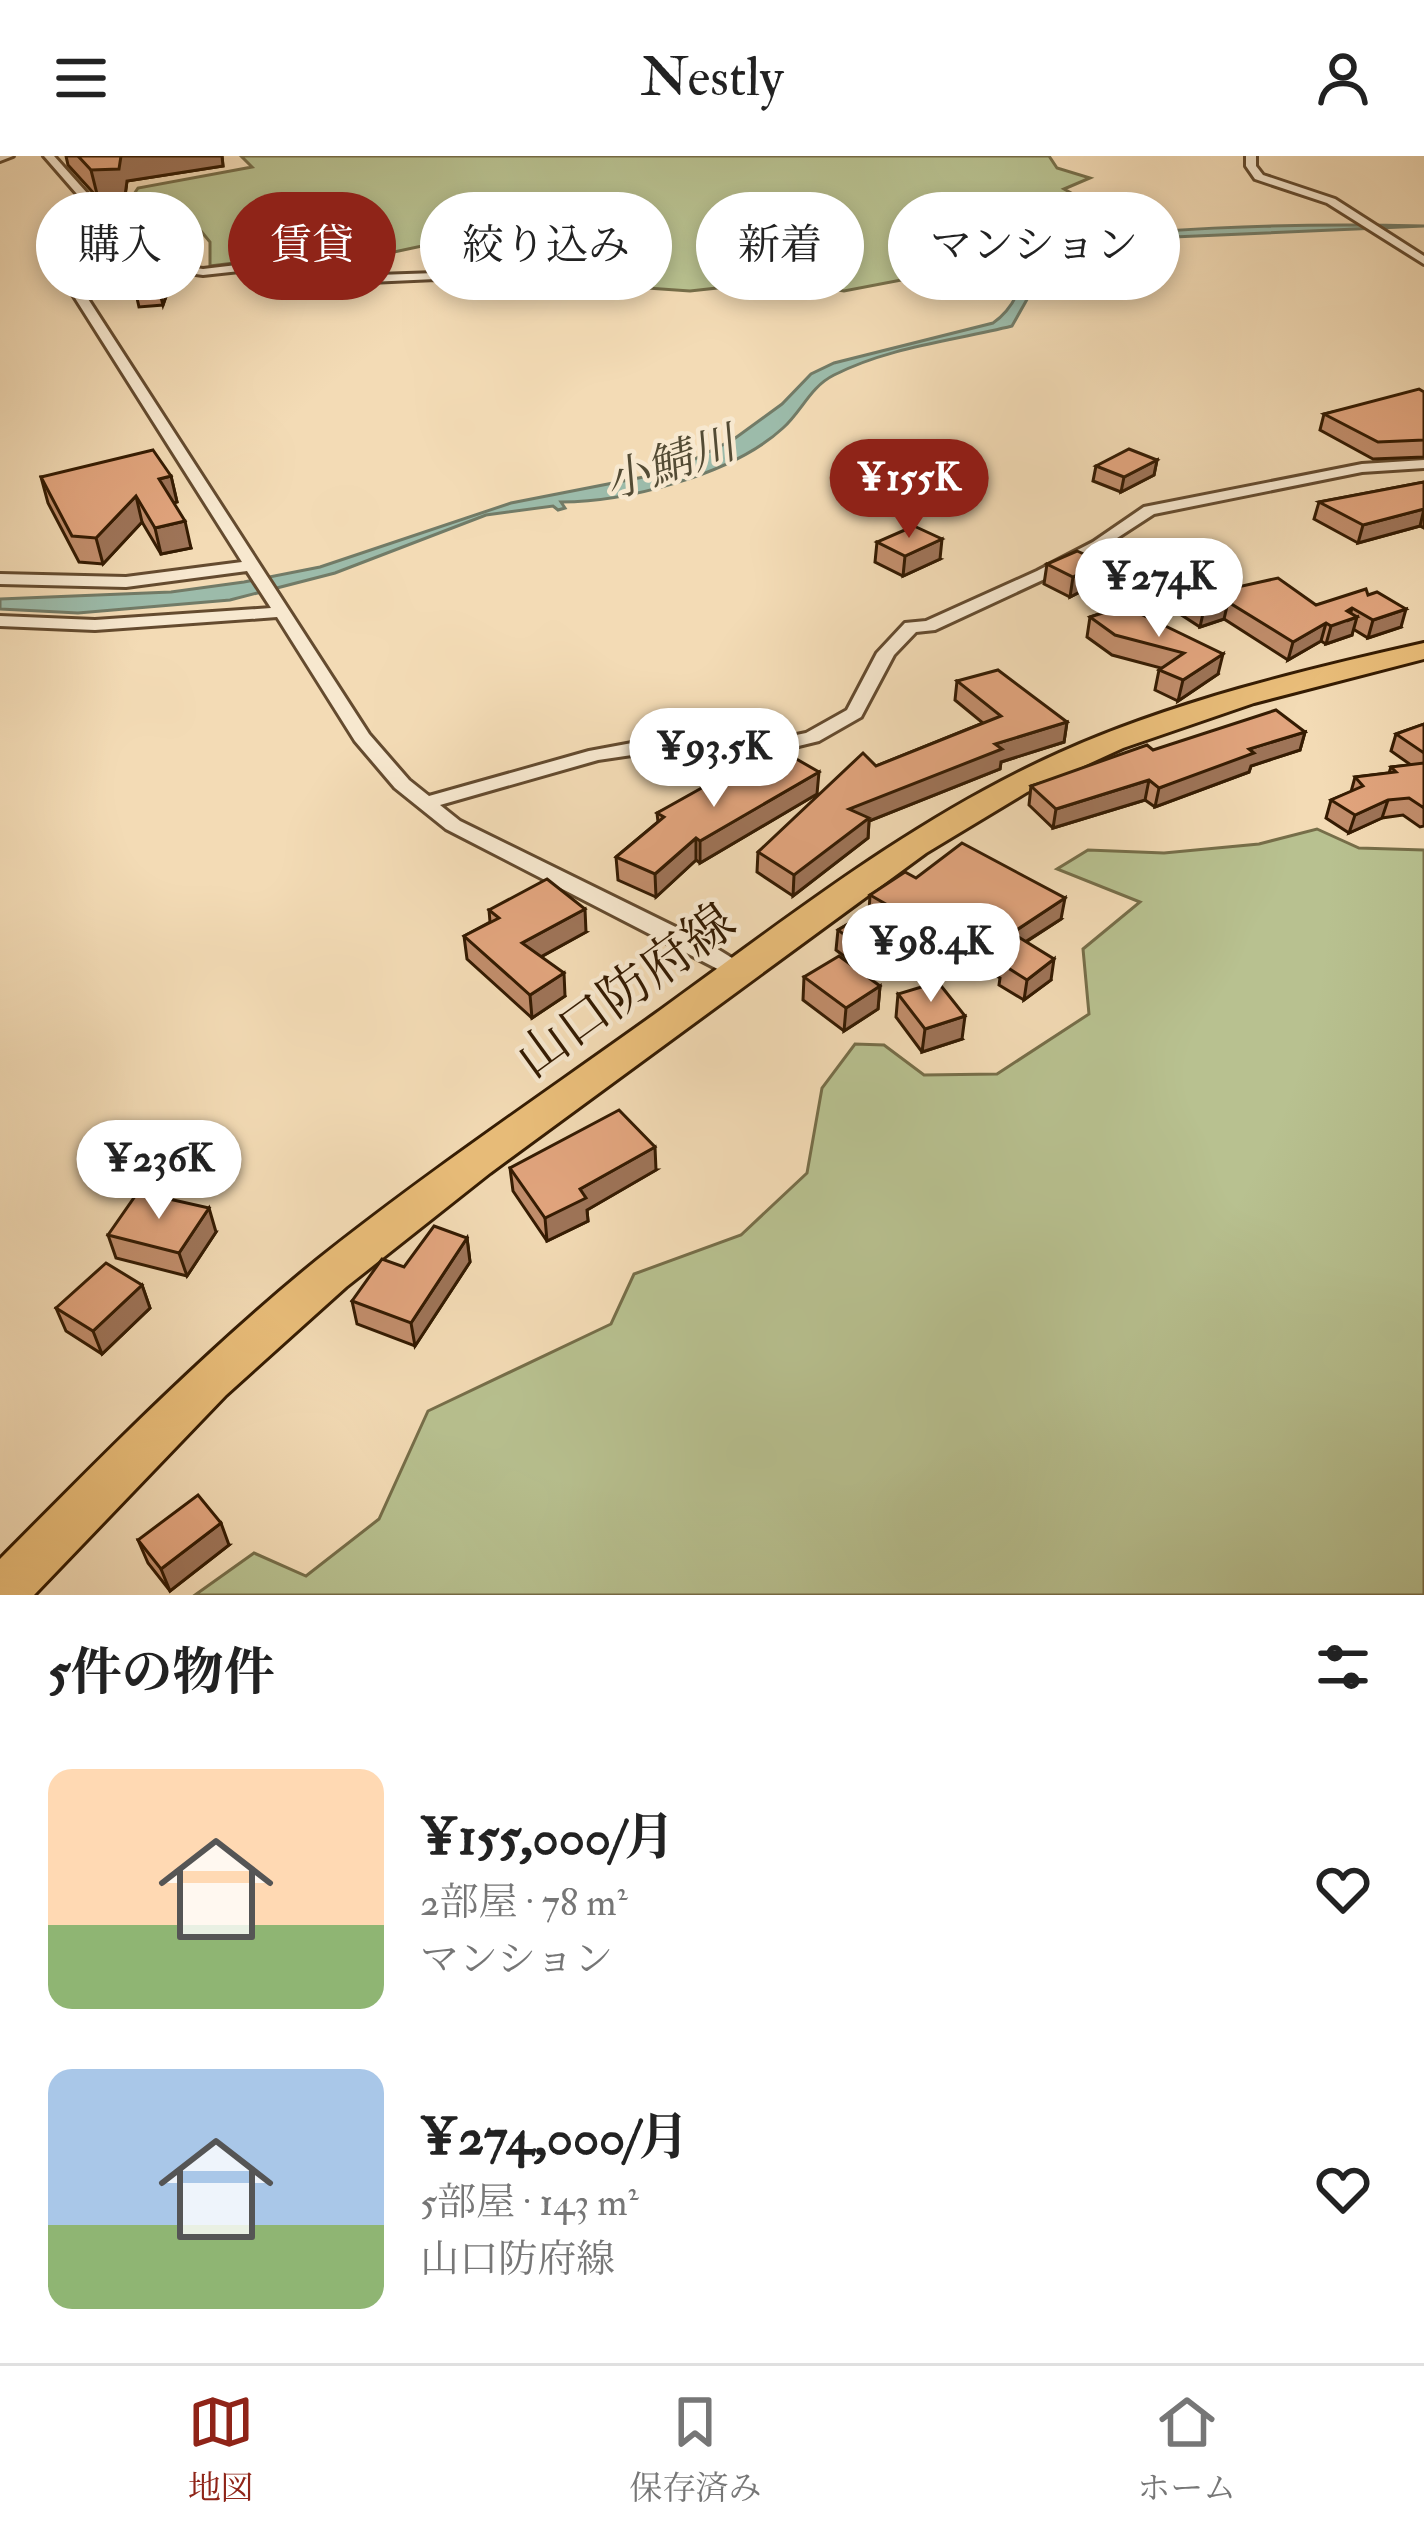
<!DOCTYPE html>
<html lang="ja">
<head>
<meta charset="utf-8">
<style>
	:root { --surface:#fff; --page:#f2f2f2; --text:#222; --muted:#767676; --line:#e0e0e0; --accent:#8f2418 }
	body { margin:0; font-family:"IM FELL Double Pica","Noto Serif JP",serif; background:var(--page); color:var(--text); height:100vh; display:flex; flex-direction:column; font-size:45px; white-space:nowrap }
	* { box-sizing:border-box; margin:0 }
	p { font-size:39px; color:var(--muted) }
	.icon { flex:none; width:66px; height:66px; fill:none; stroke:currentColor; stroke-width:2; stroke-linecap:round; stroke-linejoin:round }
	.map { position:relative; height:1439px; overflow:hidden }
	.details { display:flex; flex-direction:column; background:var(--surface); flex:1 }
	.details>* { flex:none }
	.top-card { position:absolute; left:36px; top:36px; width:1353px; height:108px; display:flex; gap:24px }
	.price { position:absolute; translate:-50% -102px; padding:0 27px; border-radius:42px; background:#fff; color:#222; font-size:39px; line-height:78px; filter:drop-shadow(0 3px 6px #0008) }
	.price::after { content:''; position:absolute; left:50%; top:72px; width:36px; height:27px; margin-left:-18px; background:inherit; clip-path:polygon(0 0,100% 0,50% 100%) }
	.price.on { background:var(--accent); color:#fff }
	ul { padding:0; list-style:none }
	li { display:flex; align-items:center; gap:36px; height:300px; padding:0 48px }
	li span { display:grid; place-items:center; flex:none; width:336px; height:240px; border-radius:24px; color:#555 }
	li>.icon { margin-inline-start:auto }
	span .icon { width:144px; height:144px; fill:#fffc; stroke-width:1 }
	li b { font-size:51px }
	h2 { display:flex; justify-content:space-between; align-items:center; height:144px; padding:0 48px; font-size:51px }
	.chip { padding:0 42px; border-radius:54px; background:var(--surface); box-shadow:0 6px 18px #0003; font-size:42px; line-height:108px }
	.chip.on { background:var(--accent); color:#fff }
	header { display:flex; justify-content:space-between; align-items:center; height:156px; padding:0 48px; background:var(--surface); font-size:54px; font-weight:600 }
	.menu { display:flex; justify-content:space-around; align-items:center; height:168px; border-top:3px solid var(--line); background:var(--surface); font-size:33px; color:var(--muted) }
	.menu a { display:grid; justify-items:center; gap:6px }
	.menu .on { color:var(--accent) }
	.map>svg:first-child { display:block }
	.green { fill:#b8c190; stroke:#766e49; stroke-width:3 }
	.water { fill:#9cbbaa; stroke:#727b67; stroke-width:3 }
	.lines { fill:none; stroke-linecap:round; stroke-linejoin:round }
	.street-casing { stroke:#644b2f; stroke-width:6 }
	.primary-casing { stroke:#341b02; stroke-width:6 }
	.street { fill:#f7e8cf; fill-rule:evenodd }
	.primary { fill:#eabe7a; fill-rule:evenodd }
	.wall { fill:#c28e6c; stroke:#341b02; stroke-width:3 }
	.shaded-wall { fill:#9e7458; stroke:#341b02; stroke-width:3 }
	.building { fill:#e2a57e; stroke:#341b02; stroke-width:3 }
	.labels { text-anchor:middle; dominant-baseline:central; stroke-width:9; stroke-linejoin:round; paint-order:stroke }
	.far-water-label { font-size:45px; font-style:italic; fill:#534b34; stroke:#f7e8cf }
	.street-label { font-size:51px; fill:#341b02; stroke:#f7e8cf }
</style>
</head>
<body>
<header><svg class="icon" aria-label="menu" viewBox="0 0 24 24"><path d="M4 6h16M4 12h16M4 18h16"/></svg>Nestly<svg class="icon" aria-label="person" viewBox="0 0 24 24"><circle cx="12" cy="8" r="4"/><path d="M4 21q1-7 8-7t8 7"/></svg></header>
<div class="map">
<svg width="1424" height="1439" viewBox="0 0 1424 1439">
	<rect width="100%" height="100%" fill="#f3dbb5"/>
	<filter id="stains"><feTurbulence type="fractalNoise" baseFrequency=".00167" numOctaves="4"/><feColorMatrix values="0 0 0 0 .2 0 0 0 0 .09 0 0 0 0 .02 0 0 0 .5 -.17"/></filter>
	<radialGradient id="worn" r=".72"><stop offset=".6" stop-color="#630" stop-opacity="0"/><stop offset="1" stop-color="#630" stop-opacity=".3"/></radialGradient>
	<!-- green -->
	<g class="green">
		<path d="M241,0H1049L1057,12L1090,22L1064,33L1082,43L989,53L1012,86L982,107L964,112L844,135L781,125L690,135L518,123L497,118L525,98L513,87L464,81L380,99L356,92L210,110V86L201,75H116V64L94,53L102,46L132,41L138,32L252,11Z"/>
		<path d="M1317,673L1359,692L1424,694V1439H195L254,1397L306,1420L379,1363L428,1255L611,1168L634,1118L741,1079L807,1017L822,932L855,888L884,889L924,919L997,918L1089,858L1083,793L1140,746L1057,713L1088,694L1164,697L1259,688Z"/>
	</g>
	<!-- water -->
	<path class="water" d="M1424,70L1150,82L1048,98L1036,115L1034,131L1012,170C952,185 889,191 834,219C810,231 802,255 783,272C732,319 625,346 561,346L565,352L558,354L553,350L486,359L335,417L230,444L78,457L0,453V443L171,436L244,426L320,411L511,347L669,316L734,283L782,248L811,218L834,207L993,167C1011,155 1029,125 1021,105C1069,66 1352,68 1424,70Z"/>
	<g class="lines">
		<defs>
			<g id="street">
				<path d="M0,0H13L0,5Z"/>
				<path d="M44,0H54L95,46L63,80L58,96L66,108L159,107L203,113L297,102L348,120L436,117L493,129L487,133L436,123L347,127L296,109L203,119L159,113L70,115L369,578L409,624L429,640L589,595L632,587L782,582L806,577L847,554L877,497L905,467L926,465L1037,415L1093,386L1144,351L1362,308L1424,304V312L1362,316L1154,358L1077,408L935,474L916,476L894,499L861,561L819,585L782,594L632,599L598,604L440,649L460,665L706,786L745,810L748,815L737,823L446,673L395,632L355,585L277,461L95,474L0,470V460L95,464L271,452L247,415L126,431L0,428V418L126,421L242,406L46,96L54,77L84,46Z"/>
				<path d="M1246,0H1256V10L1263,19L1335,43L1424,100V108L1327,47L1255,23L1246,10Z"/>
			</g>
			<path id="primary" d="M1424,487V503L1254,547L1123,592L1027,636L926,697L490,1017L346,1131L226,1239L34,1439H0V1403C102,1300 204,1196 317,1104C426,1017 542,939 655,858C785,764 912,663 1059,597C1175,545 1300,515 1424,487Z"/>
		</defs>
		<!-- street casing -->
		<use href="#street" class="street-casing"/>
		<!-- primary casing -->
		<use href="#primary" class="primary-casing"/>
		<!-- street -->
		<use href="#street" class="street"/>
		<!-- primary -->
		<use href="#primary" class="primary"/>
	</g>
	<!-- wall -->
	<g class="wall">
		<path d="M66,0H222L223,10L127,25L125,40L98,42L68,9Z"/>
		<path d="M169,118L171,126L163,149L139,151L137,142Z"/>
		<path d="M1424,236V301L1373,303L1320,274L1324,258Z"/>
		<path d="M1157,304L1154,319L1121,336L1093,325L1096,310Z"/>
		<path d="M171,320L177,346L173,347L191,392L161,398L142,366L103,408L79,406L48,347L41,321Z"/>
		<path d="M1424,326V372L1420,370L1358,387L1314,363L1319,346Z"/>
		<path d="M877,386L940,403L903,420L875,406Z"/>
		<path d="M1047,408L1099,426L1070,441L1044,428Z"/>
		<path d="M1150,418L1238,431L1316,449L1368,439L1401,471L1368,482L1353,473L1352,479L1326,488L1321,485L1288,504L1224,463L1200,471L1146,436Z"/>
		<path d="M1124,450L1218,518L1178,545L1155,534L1159,514L1161,512L1112,499L1087,481L1090,461Z"/>
		<path d="M957,525L1067,566L1064,586L1001,606L1000,613L869,665L868,682L793,740L757,716L758,696L876,610L983,567L955,544Z"/>
		<path d="M1424,568V670L1420,671L1403,659L1382,662L1349,677L1326,662L1331,644L1351,636L1355,621L1389,617L1391,611L1411,609L1391,595L1396,578Z"/>
		<path d="M1305,576L1300,594L1251,610L1249,616L1155,651L1145,644L1053,672L1029,649L1031,630L1153,594Z"/>
		<path d="M750,616L817,638L700,707L696,704L656,741L618,724L616,701L658,666L657,657Z"/>
		<path d="M916,722L1061,763L1026,786L1051,824L1024,844L999,829L1000,822L940,783L924,794L916,789L869,819L836,794L838,774L869,756L870,739Z"/>
		<path d="M489,754L586,776L541,801L565,840L532,862L467,803L464,780L490,766Z"/>
		<path d="M804,821L880,830L878,853L844,875L803,844Z"/>
		<path d="M898,838L962,883L922,896L896,861Z"/>
		<path d="M510,1012L656,1014L587,1054L588,1065L547,1085L513,1035Z"/>
		<path d="M216,1076L187,1120L116,1102L108,1079Z"/>
		<path d="M467,1082L470,1106L415,1190L357,1168L352,1145L404,1111Z"/>
		<path d="M142,1129L150,1152L102,1198L66,1175L56,1152Z"/>
		<path d="M138,1384L229,1389L170,1435L148,1407Z"/>
	</g>
	<!-- shaded-wall -->
	<g class="shaded-wall">
		<path d="M121,0H222L223,10L127,25L125,40L98,42L91,14Z"/>
		<path d="M109,81L113,96L68,103L64,88Z"/>
		<path d="M169,118L171,126L163,149L161,141Z"/>
		<path d="M1157,304L1154,319L1121,336L1124,321Z"/>
		<path d="M171,320L177,346L164,349L159,323Z"/>
		<path d="M136,340L142,366L103,408L96,382Z"/>
		<path d="M1424,353L1420,370L1358,387L1363,369Z"/>
		<path d="M185,365L191,392L161,398L155,372Z"/>
		<path d="M942,383L940,403L903,420L905,400Z"/>
		<path d="M1102,406L1099,426L1070,441L1073,421Z"/>
		<path d="M1228,446L1224,463L1200,471L1204,453Z"/>
		<path d="M1352,452L1349,464L1357,461L1352,479L1326,488L1331,470Z"/>
		<path d="M1406,453L1401,471L1368,482L1373,464Z"/>
		<path d="M1326,467L1321,485L1288,504L1293,486Z"/>
		<path d="M1223,498L1218,518L1178,545L1183,524Z"/>
		<path d="M1067,566L1064,586L1001,606L1000,613L869,665L868,682L793,740L794,719L849,653L995,588Z"/>
		<path d="M1305,576L1300,594L1251,610L1249,616L1155,651L1159,632L1249,593Z"/>
		<path d="M819,616L817,638L700,707V685Z"/>
		<path d="M1149,624L1145,644L1053,672L1056,653Z"/>
		<path d="M1388,644L1382,662L1349,677L1355,659Z"/>
		<path d="M696,682V704L656,741L655,718Z"/>
		<path d="M1065,742L1061,763L1008,797L1012,777Z"/>
		<path d="M585,753L586,776L524,810L522,787Z"/>
		<path d="M942,763L940,783L924,794L926,774Z"/>
		<path d="M919,769L916,789L869,819L870,798Z"/>
		<path d="M1054,803L1051,824L1024,844L1027,824Z"/>
		<path d="M564,817L565,840L532,862L530,839Z"/>
		<path d="M880,830L878,853L844,875L846,852Z"/>
		<path d="M965,860L962,883L922,896L925,873Z"/>
		<path d="M655,991L656,1014L587,1054L588,1065L547,1085L545,1062L580,1033Z"/>
		<path d="M209,1052L216,1076L187,1120L179,1097Z"/>
		<path d="M467,1082L470,1106L415,1190L411,1167Z"/>
		<path d="M142,1129L150,1152L102,1198L93,1175Z"/>
		<path d="M221,1367L229,1389L170,1435L161,1413Z"/>
	</g>
	<!-- building -->
	<g class="building">
		<path d="M78,0H121L119,13L91,14Z"/>
		<path d="M91,40L109,81L64,88L81,50Z"/>
		<path d="M169,118L161,141L137,142L142,119Z"/>
		<path d="M1419,233L1424,236V284L1378,286L1324,258Z"/>
		<path d="M1129,293L1157,304L1124,321L1096,310Z"/>
		<path d="M153,294L171,320L159,323L185,365L155,372L136,340L96,382L72,380L41,321Z"/>
		<path d="M1424,326V353L1363,369L1319,346Z"/>
		<path d="M914,370L942,383L905,400L877,386Z"/>
		<path d="M1077,395L1102,406L1073,421L1047,408Z"/>
		<path d="M1194,404L1238,431L1278,422L1316,449L1366,433L1368,439L1377,436L1406,453L1373,464L1352,452L1347,455L1357,461L1331,470L1326,467L1293,486L1228,446L1204,453L1150,418Z"/>
		<path d="M1124,450L1223,498L1183,524L1159,514L1184,497L1115,479L1090,461Z"/>
		<path d="M998,514L1067,566L995,588L1002,593L849,653L869,662L794,719L758,696L863,597L876,610L1001,560L957,525Z"/>
		<path d="M1276,554L1305,576L1249,593L1254,597L1159,632L1149,624L1056,653L1031,630L1147,589L1153,594Z"/>
		<path d="M1424,568V597L1396,578Z"/>
		<path d="M786,597L819,616L700,685L696,682L655,718L616,701L664,661L657,657L741,610L750,616Z"/>
		<path d="M1424,607V652L1409,642L1388,644L1355,659L1331,644L1363,630L1355,621L1396,616L1391,611Z"/>
		<path d="M962,687L1065,742L1012,777L1054,803L1027,824L1002,808L1007,804L942,763L926,774L919,769L870,798L838,774L884,747L870,739L905,716L916,722Z"/>
		<path d="M547,723L585,753L522,787L564,817L530,839L464,780L499,762L489,754Z"/>
		<path d="M839,800L880,830L846,852L804,821Z"/>
		<path d="M938,826L965,860L925,873L898,838Z"/>
		<path d="M619,954L655,991L580,1033L586,1042L545,1062L510,1012Z"/>
		<path d="M138,1036L209,1052L179,1097L108,1079Z"/>
		<path d="M434,1070L467,1082L411,1167L352,1145L382,1103L404,1111Z"/>
		<path d="M106,1107L142,1129L93,1175L56,1152Z"/>
		<path d="M198,1339L221,1367L161,1413L138,1384Z"/>
	</g>
	<g class="labels">
		<!-- far-water labels -->
		<g class="far-water-label">
			<text transform="translate(670 308) rotate(-19)">小鯖川</text>
		</g>
		<!-- street labels -->
		<g class="street-label">
			<text transform="translate(626 835) rotate(-36)">山口防府線</text>
		</g>
	</g>
	<rect width="100%" height="100%" filter="url(#stains)"/>
	<rect width="100%" height="100%" fill="url(#worn)"/>
</svg>
<b class="price on" style="left:909px;top:385px">¥155K</b>
<b class="price" style="left:1159px;top:484px">¥274K</b>
<b class="price" style="left:714px;top:654px">¥93.5K</b>
<b class="price" style="left:931px;top:849px">¥98.4K</b>
<b class="price" style="left:159px;top:1066px">¥236K</b>
<div class="top-card">
<a class="chip">購入</a>
<a class="chip on">賃貸</a>
<a class="chip">絞り込み</a>
<a class="chip">新着</a>
<a class="chip">マンション</a>
</div>
</div>
<section class="details">
<h2>5件の物件<svg class="icon" aria-label="filters" viewBox="0 0 24 24"><path d="M4 7h16M4 17h16"/><circle cx="9" cy="7" r="2"/><circle cx="15" cy="17" r="2"/></svg></h2>
<ul>
<li><span style="background:linear-gradient(#ffd9b3 65%,#8fb573 0)"><svg class="icon" aria-label="home" viewBox="0 0 24 24"><path d="M3 11l9-7 9 7M6 9v11h12V9"/></svg></span><div><b>¥155,000/月</b><p>2部屋 · 78 m²</p><p>マンション</p></div><svg class="icon" aria-label="heart" viewBox="0 0 24 24"><path d="M12 20l-8-8c-3-5 5-10 8-4 3-6 11-1 8 4z"/></svg></li>
<li><span style="background:linear-gradient(#a9c7e8 65%,#8fb573 0)"><svg class="icon" aria-label="home" viewBox="0 0 24 24"><path d="M3 11l9-7 9 7M6 9v11h12V9"/></svg></span><div><b>¥274,000/月</b><p>5部屋 · 143 m²</p><p>山口防府線</p></div><svg class="icon" aria-label="heart" viewBox="0 0 24 24"><path d="M12 20l-8-8c-3-5 5-10 8-4 3-6 11-1 8 4z"/></svg></li>
</ul>
</section>
<nav class="menu">
<a class="on"><svg class="icon" aria-label="map" viewBox="0 0 24 24"><path d="M3 6l6-2 6 2 6-2v14l-6 2-6-2-6 2zM9 4v14M15 6v14"/></svg>地図</a>
<a><svg class="icon" aria-label="saved" viewBox="0 0 24 24"><path d="M7 4h10v16l-5-4-5 4z"/></svg>保存済み</a>
<a><svg class="icon" aria-label="home" viewBox="0 0 24 24"><path d="M3 11l9-7 9 7M6 9v11h12V9"/></svg>ホーム</a>
</nav>
</body>
</html>
